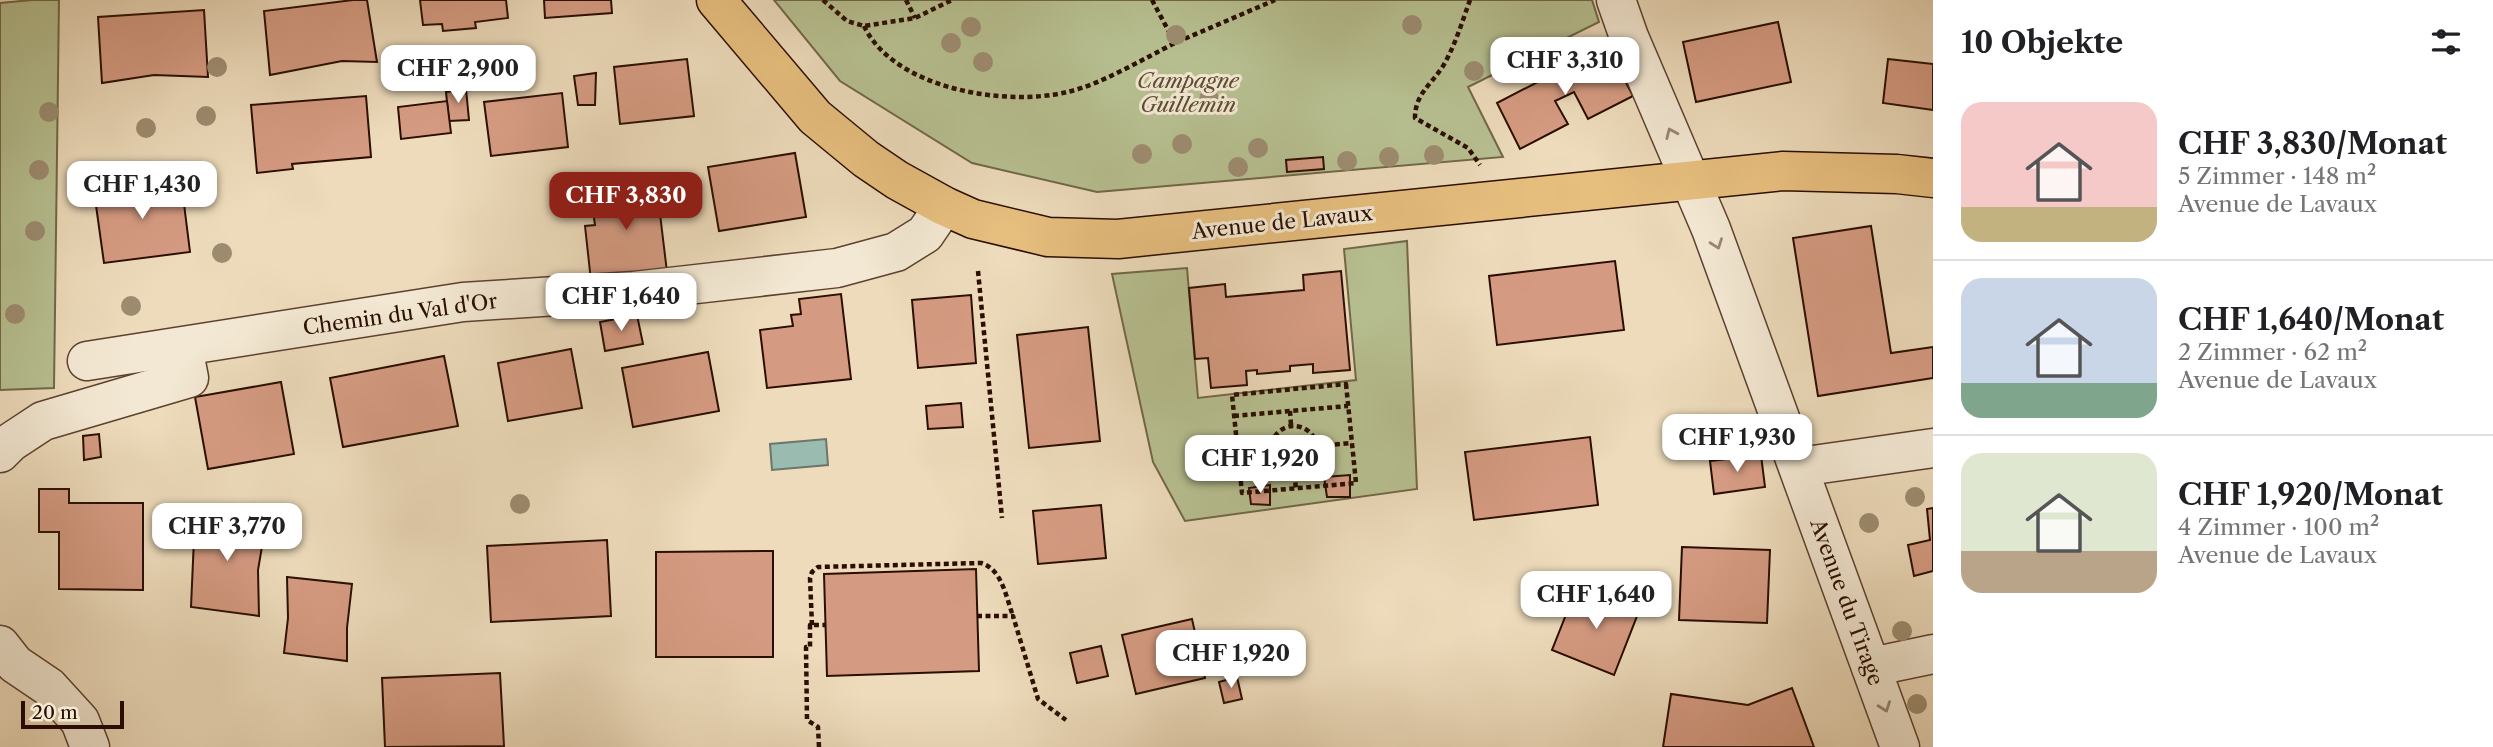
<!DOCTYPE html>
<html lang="de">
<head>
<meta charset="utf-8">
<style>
	:root { --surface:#fff; --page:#f6f6f6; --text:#202124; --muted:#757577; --line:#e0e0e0; --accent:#8f2418 }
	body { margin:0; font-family:"Libre Caslon Text",serif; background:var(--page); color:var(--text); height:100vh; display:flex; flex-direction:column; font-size:26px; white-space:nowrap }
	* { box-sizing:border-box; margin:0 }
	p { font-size:23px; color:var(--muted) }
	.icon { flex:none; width:38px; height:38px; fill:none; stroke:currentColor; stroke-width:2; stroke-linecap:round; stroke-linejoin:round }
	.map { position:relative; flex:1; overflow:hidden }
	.details { display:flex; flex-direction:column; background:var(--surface); width:560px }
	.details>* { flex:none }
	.scale { position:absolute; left:21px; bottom:18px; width:103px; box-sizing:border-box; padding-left:7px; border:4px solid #2b0e00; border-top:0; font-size:19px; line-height:24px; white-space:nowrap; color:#2b0e00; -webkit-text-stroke:5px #f3e8d3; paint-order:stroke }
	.price { position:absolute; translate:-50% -60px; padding:0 16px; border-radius:14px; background:#fff; color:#222; font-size:23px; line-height:46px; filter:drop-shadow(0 2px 4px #0008) }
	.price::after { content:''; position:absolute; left:50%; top:42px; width:21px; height:16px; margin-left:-10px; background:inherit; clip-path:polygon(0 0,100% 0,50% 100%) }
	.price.on { background:var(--accent); color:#fff }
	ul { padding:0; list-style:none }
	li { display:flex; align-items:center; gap:21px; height:175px; padding:0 28px }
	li+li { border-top:2px solid var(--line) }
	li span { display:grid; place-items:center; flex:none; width:196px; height:140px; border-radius:21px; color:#555 }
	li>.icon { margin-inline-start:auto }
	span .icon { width:84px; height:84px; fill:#fffc; stroke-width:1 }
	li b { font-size:30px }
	h2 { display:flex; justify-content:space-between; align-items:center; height:84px; padding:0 28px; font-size:30px }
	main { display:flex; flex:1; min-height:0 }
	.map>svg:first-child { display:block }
	.green { fill:#b7c091; stroke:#716748; stroke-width:2 }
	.water { fill:#99bbb0; stroke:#6d766a; stroke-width:2 }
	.building { fill:#d59b82; stroke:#2b0e00; stroke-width:2 }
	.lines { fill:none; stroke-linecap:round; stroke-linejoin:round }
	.minor-casing { stroke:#5c412f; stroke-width:41 }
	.major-casing { stroke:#2b0e00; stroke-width:41 }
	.path { stroke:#2b0e00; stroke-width:4.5; stroke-dasharray:5 3.5; stroke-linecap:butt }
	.minor { stroke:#f3e8d3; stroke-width:38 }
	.major { stroke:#e6be7e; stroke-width:38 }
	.tree { fill:#9d8c70 }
	.oneway { stroke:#998674 }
	.labels { text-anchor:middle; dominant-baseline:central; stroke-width:6; stroke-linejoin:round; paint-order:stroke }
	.park-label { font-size:21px; font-style:italic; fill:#5c4c33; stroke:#f3e8d3 }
	.street-label { font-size:21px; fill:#2b0e00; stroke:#f3e8d3 }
</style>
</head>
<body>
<main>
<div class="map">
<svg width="1933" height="747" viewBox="0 0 1933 747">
	<rect width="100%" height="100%" fill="#eddbbb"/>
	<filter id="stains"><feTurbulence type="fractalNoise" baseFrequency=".00286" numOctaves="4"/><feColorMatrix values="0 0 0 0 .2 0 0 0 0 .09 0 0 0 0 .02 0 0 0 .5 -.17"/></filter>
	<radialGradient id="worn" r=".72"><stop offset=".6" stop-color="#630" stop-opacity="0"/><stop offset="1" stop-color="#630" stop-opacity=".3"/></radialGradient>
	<!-- green -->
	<g class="green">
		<path d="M32,0H59L54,388L0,390V3Z"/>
		<path d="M774,0H1592L1599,22L1468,87L1503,157L1097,192L972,163L840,81Z"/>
		<path d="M1407,241L1417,489L1185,521L1153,462L1112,274L1187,268L1198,398L1356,380L1344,249Z"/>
	</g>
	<!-- water -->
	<path class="water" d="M826,439L828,465L772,470L770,444Z"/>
	<!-- building -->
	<g class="building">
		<path d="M353,0H367L377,62L342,61L270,75L264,11Z"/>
		<path d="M420,0H506L508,18L475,22L476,28L443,31L442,24L423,25Z"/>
		<path d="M544,0H611L612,13L545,18Z"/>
		<path d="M204,10L208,77L154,75L102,83L98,17Z"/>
		<path d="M1778,22L1791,82L1696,102L1683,42Z"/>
		<path d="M1607,46L1633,96L1588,119L1574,92L1555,101L1568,124L1520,149L1497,103Z"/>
		<path d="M427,50L429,67L397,70L395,54Z"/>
		<path d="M687,59L694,116L620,124L614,67Z"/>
		<path d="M1888,59L1933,64V110L1883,103Z"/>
		<path d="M596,73L595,105H578L574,76Z"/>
		<path d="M466,89L469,120L449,121L446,92Z"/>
		<path d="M562,93L568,147L491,156L484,102Z"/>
		<path d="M366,96L371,157L292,164L293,169L257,173L251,105Z"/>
		<path d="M447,101L451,133L401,139L398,107Z"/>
		<path d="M795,153L806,217L719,231L708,167Z"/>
		<path d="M1323,157L1324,169L1287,172L1286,160Z"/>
		<path d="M181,180L190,252L104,263L94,191Z"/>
		<path d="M656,181L667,272L591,281L585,226L595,225L590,189Z"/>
		<path d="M1871,226L1891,353L1933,347V378L1818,396L1793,238Z"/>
		<path d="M1615,261L1624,330L1497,345L1489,276Z"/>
		<path d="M1341,271L1350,370L1313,373V364L1290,366V371L1257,374V370L1246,371L1247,385L1211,388L1208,358L1195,359L1189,288L1225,284L1226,297L1304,290L1303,275Z"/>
		<path d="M841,294L851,379L767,388L760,330L793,326L791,315L801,314L799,299Z"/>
		<path d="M971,295L976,363L918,368L912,300Z"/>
		<path d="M637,315L643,344L605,351L600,322Z"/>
		<path d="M1088,327L1100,441L1029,448L1017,335Z"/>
		<path d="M571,349L582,408L508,421L498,363Z"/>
		<path d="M708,352L719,411L633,427L622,368Z"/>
		<path d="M444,356L458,426L343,447L330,378Z"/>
		<path d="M281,382L294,454L208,469L195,397Z"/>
		<path d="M961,403L963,427L928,429L926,406Z"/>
		<path d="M99,434L101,457L84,460L83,436Z"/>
		<path d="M1590,437L1598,505L1474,520L1465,452Z"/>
		<path d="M1761,455L1765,487L1714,494L1710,461Z"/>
		<path d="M1350,475V497H1327L1324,477Z"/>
		<path d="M1270,485V505L1251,504L1249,488Z"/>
		<path d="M39,489H69V503H143V590L59,589V532H39Z"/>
		<path d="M1101,505L1106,558L1038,564L1033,511Z"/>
		<path d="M1933,508V571L1914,576L1908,545L1930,540L1927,509Z"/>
		<path d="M195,516L267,517L258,570L259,616L191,607Z"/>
		<path d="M607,540L611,616L491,622L487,546Z"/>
		<path d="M1682,547L1770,550L1767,623L1679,620Z"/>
		<path d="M773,551V657H656V552Z"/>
		<path d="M976,569L979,671L827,676L824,574Z"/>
		<path d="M287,577L352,584L347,628V661L284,653L288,618Z"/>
		<path d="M1577,587L1639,611L1614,675L1552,650Z"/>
		<path d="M1192,619L1205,678L1136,694L1122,635Z"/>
		<path d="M1101,646L1108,676L1077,683L1070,653Z"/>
		<path d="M500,673L504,746L385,747L382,678Z"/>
		<path d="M1237,677L1242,699L1224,703L1219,682Z"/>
		<path d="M1792,688L1814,747H1663L1671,694L1748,705Z"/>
	</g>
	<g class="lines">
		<defs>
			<g id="minor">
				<path d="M1616,0L1629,37L1711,229L1900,747"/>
				<path d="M87,361L463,302L634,291L837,268L896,252L925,234L944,206"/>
				<path d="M0,453L11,442L43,421L189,378L183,347"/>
				<path d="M1799,467L1933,448"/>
				<path d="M0,645L15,664L49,687L80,721L90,747"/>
				<path d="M1871,667L1933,654"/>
			</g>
			<path id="major" d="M716,0L815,117L866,159L897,180L944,206L973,219L1048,237L1118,239L1783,171L1897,174L1933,178"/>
		</defs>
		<!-- minor casing -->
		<use href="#minor" class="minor-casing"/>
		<!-- major casing -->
		<use href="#major" class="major-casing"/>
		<!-- path -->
		<g class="path">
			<path d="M823,0L847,21L864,26L915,18L952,0"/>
			<path d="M906,0L915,18"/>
			<path d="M1152,0L1175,43L1275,0"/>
			<path d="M1470,0C1462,22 1455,46 1443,66C1431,85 1415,94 1415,118L1468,148L1480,165"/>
			<path d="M864,26C894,89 1005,107 1067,92C1100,85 1143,59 1175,43"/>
			<path d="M978,271L1002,518"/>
			<path d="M1346,384L1356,483L1242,493L1232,395Z"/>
			<path d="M1290,411L1291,425"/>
			<path d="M1234,416L1348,406"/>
			<circle cx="1294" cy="449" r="23"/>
			<path d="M1318,446L1352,443"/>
			<path d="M1238,454L1269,451"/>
			<path d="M1294,474L1296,488"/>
			<path d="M977,616H1013L1038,699L1066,720"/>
			<path d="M812,625L810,578L812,572L818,567L981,563C1002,569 1006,597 1013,616"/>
			<path d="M819,747L818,727L807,720L806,647H810V625H826"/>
		</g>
		<!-- minor -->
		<use href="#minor" class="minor"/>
		<!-- major -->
		<use href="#major" class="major"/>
	</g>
	<!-- trees -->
	<g class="tree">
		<circle cx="1412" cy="25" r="10"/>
		<circle cx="971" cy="27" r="10"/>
		<circle cx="1176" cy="35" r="10"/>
		<circle cx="951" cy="43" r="10"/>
		<circle cx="983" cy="62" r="10"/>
		<circle cx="217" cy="67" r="10"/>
		<circle cx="1474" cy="71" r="10"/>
		<circle cx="1209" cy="99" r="10"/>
		<circle cx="49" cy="112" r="10"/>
		<circle cx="206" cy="116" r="10"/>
		<circle cx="146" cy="128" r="10"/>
		<circle cx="1182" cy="144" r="10"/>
		<circle cx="1258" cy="148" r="10"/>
		<circle cx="1142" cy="154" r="10"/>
		<circle cx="1434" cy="155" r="10"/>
		<circle cx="1389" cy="157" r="10"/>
		<circle cx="1347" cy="161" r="10"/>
		<circle cx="1238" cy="167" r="10"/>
		<circle cx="39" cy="170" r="10"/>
		<circle cx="35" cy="231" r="10"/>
		<circle cx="222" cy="253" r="10"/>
		<circle cx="131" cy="306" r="10"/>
		<circle cx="15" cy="314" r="10"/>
		<circle cx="1915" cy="497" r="10"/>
		<circle cx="520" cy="504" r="10"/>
		<circle cx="1869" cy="523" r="10"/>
		<circle cx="1902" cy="631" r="10"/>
		<circle cx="1917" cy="704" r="10"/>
	</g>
	<!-- one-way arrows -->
	<defs><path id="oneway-chevron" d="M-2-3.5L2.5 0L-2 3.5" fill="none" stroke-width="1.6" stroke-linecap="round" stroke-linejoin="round" transform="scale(1.75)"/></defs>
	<g class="oneway">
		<use href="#oneway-chevron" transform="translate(1671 133) rotate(-114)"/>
		<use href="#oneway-chevron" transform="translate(1717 244) rotate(70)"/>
		<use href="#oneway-chevron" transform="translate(1885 707) rotate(70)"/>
	</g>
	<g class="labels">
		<!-- park labels -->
		<g class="park-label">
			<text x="1188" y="80">Campagne<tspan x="1188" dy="24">Guillemin</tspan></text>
		</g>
		<!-- street labels -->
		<g class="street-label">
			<text transform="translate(1282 222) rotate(-6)">Avenue de Lavaux</text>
			<text transform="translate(400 314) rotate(-8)">Chemin du Val d'Or</text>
			<text transform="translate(1847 602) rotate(70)">Avenue du Tirage</text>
		</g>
	</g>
	<rect width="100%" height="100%" filter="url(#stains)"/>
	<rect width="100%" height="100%" fill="url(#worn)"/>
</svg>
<div class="scale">20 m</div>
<b class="price" style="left:1565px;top:97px">CHF 3,310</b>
<b class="price" style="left:458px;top:105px">CHF 2,900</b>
<b class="price" style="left:142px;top:221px">CHF 1,430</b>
<b class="price on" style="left:626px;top:232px">CHF 3,830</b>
<b class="price" style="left:621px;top:333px">CHF 1,640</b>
<b class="price" style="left:1737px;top:474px">CHF 1,930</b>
<b class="price" style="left:1260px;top:495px">CHF 1,920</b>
<b class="price" style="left:227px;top:563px">CHF 3,770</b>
<b class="price" style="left:1596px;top:631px">CHF 1,640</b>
<b class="price" style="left:1231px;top:690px">CHF 1,920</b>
</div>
<section class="details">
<h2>10 Objekte<svg class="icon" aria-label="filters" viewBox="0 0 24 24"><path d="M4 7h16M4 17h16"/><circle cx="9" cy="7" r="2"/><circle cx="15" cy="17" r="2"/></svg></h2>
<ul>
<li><span style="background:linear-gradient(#f6c9c9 75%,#c2b280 0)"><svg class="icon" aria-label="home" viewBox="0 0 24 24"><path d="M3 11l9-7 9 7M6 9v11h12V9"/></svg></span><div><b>CHF 3,830/Monat</b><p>5 Zimmer · 148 m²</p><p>Avenue de Lavaux</p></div></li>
<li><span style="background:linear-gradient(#c9d6e8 75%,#7fa58c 0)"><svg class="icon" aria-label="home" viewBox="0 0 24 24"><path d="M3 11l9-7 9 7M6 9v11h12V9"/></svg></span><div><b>CHF 1,640/Monat</b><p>2 Zimmer · 62 m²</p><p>Avenue de Lavaux</p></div></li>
<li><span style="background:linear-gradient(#dfe7d0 70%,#b9a48a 0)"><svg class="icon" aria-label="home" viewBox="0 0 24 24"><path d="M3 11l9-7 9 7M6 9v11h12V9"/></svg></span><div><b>CHF 1,920/Monat</b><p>4 Zimmer · 100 m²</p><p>Avenue de Lavaux</p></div></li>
</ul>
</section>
</main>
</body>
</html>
